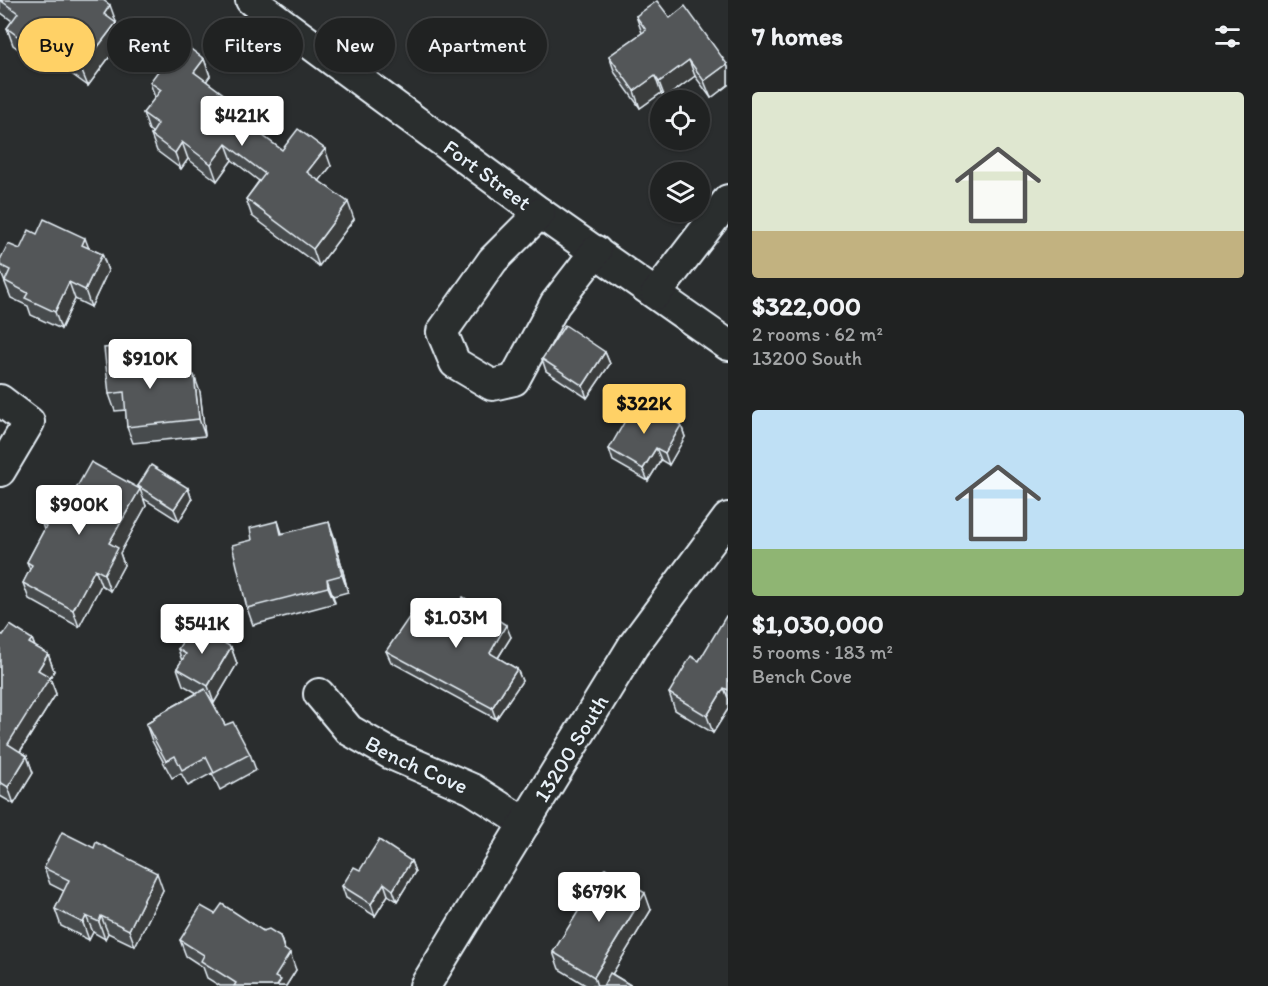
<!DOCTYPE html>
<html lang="en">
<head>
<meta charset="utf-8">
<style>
	:root { --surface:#202222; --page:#2d2f2f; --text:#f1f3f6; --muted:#a2a4a5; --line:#3d3f40; --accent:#ffd166 }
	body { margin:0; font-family:Itim,sans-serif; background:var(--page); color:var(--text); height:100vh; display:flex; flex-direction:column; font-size:22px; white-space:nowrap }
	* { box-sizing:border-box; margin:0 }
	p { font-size:20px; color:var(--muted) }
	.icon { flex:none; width:33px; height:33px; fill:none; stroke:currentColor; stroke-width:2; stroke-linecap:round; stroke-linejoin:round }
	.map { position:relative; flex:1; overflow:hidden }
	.details { display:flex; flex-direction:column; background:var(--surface); width:540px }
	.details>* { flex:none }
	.guide { position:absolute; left:18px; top:18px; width:570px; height:54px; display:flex; gap:12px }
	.tools { position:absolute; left:650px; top:90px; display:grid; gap:12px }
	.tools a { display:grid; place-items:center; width:60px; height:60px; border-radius:50%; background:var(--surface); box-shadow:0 2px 4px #0004,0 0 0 2px var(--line); font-size:30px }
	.price { position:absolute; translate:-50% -51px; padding:0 14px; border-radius:6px; background:#fff; color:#222; font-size:20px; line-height:39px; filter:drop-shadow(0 2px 3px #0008) }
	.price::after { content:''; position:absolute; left:50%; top:36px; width:18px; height:14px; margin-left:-9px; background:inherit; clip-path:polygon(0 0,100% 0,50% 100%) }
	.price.on { background:var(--accent); color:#111 }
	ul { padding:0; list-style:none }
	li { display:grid; align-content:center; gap:12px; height:318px; padding:0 24px }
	li span { display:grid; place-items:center; height:186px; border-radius:6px; color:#555 }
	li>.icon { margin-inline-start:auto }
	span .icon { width:108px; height:108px; fill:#fffc; stroke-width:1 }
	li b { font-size:26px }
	h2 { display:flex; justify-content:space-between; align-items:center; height:72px; padding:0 24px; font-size:26px }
	.chip { padding:0 21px; border-radius:27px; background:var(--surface); box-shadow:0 2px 4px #0004,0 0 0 2px var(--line); font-size:21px; line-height:54px }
	.chip.on { background:var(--accent); color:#111 }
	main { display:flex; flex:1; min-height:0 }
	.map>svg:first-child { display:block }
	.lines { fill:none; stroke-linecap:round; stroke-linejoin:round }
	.minor-casing { stroke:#e8f1f8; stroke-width:34 }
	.minor { stroke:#2a2d2e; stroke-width:30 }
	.wall { fill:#474b4d; stroke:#e8f1f8; stroke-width:1.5 }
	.shaded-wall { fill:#3a3d3e; stroke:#e8f1f8; stroke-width:1.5 }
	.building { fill:#535759; stroke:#e8f1f8; stroke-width:1.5 }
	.labels { text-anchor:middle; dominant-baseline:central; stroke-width:4.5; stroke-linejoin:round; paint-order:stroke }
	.street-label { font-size:22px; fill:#e8f1f8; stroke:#2a2d2e }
</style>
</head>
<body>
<main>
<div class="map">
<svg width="728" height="986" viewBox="0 0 728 986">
	<rect width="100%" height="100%" fill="#2a2d2e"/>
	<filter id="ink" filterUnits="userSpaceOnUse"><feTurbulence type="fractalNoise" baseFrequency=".0167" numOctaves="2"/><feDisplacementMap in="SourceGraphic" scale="12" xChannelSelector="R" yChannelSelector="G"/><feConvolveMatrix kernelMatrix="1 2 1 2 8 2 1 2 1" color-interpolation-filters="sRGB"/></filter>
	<g filter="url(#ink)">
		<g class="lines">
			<defs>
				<g id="minor">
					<path id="s1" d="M251,0L540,213L728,345"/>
					<path d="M540,213L493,260L442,332L455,363L492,385L514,380L555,304L596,251"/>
					<path d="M656,294L728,200"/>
					<path d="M0,400L29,422L0,471"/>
					<path id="s2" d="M319,694L349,730L391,754L472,789L525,823"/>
					<path id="s3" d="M425,986L633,646L728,518"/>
				</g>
			</defs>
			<!-- minor casing -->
			<use href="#minor" class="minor-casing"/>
			<!-- minor -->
			<use href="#minor" class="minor"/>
		</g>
		<!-- wall -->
		<g class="wall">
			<path d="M0,0L116,22L115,23L122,40L88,86L55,62L48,71L13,45L7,28L12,21L0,12Z"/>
			<path d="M636,16L670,18L728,67V85L711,98L695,76L665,98L661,93L640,108L615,73L609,56L642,33Z"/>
			<path d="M204,59L210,76L206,81L247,124L282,150L331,166L319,181L354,219L319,266L252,216L246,199L259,181L232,160L217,181L188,159L181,169L157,151L151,135L152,132L149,130L143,113L155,98L150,82Z"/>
			<path d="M37,234L89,248L102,254L108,271L91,307L75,299L61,329L31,315L28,306L11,298L0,270V260L20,249Z"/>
			<path d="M605,352L610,364L587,398L546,371L542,359Z"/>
			<path d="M139,362V369L174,365L178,377L200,392L205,436L133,443L127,427L126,410L115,411L109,394Z"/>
			<path d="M681,425L685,437L669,465L661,460L648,481L613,461L609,449Z"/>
			<path d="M138,486L188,488L192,500L179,521L143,498L146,506L120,553L124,565L110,591L101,585L79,627L29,599L23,583L30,570L27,562L44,530L42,524L73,494L139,488Z"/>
			<path d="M278,521L282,533L335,539L348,592L333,596L335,603L253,625L247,608L252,540Z"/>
			<path d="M452,616L511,637L498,658L517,669L522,681L496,719L391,662L386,651Z"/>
			<path d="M728,617V709L713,733L675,710L669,693L699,661Z"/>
			<path d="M0,634L3,635L32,639L35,647L48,654L54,671L50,678L56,694L20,752L27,756L33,773L14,804L0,796Z"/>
			<path d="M231,647L237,664L214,703L212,702L225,725L250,754L256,770L220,790L212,773L188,786L181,773L172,778L152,741L146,724L154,719V717L197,693L183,685L177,668L182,661L178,649Z"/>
			<path d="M411,861L415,872L397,901L388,895L375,916L346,898L342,886L360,870Z"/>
			<path d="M44,868L163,890L135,946L108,933L105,939L93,932L89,940L61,926L55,909L64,891L50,884Z"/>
			<path d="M651,910L612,974L632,986H587L559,969L553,952Z"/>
			<path d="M215,914L280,936L285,950L296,970L286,986H220L207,978L203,967L186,956L180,940Z"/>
		</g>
		<!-- shaded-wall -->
		<g class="shaded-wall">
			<path d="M110,5L116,22L110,31L104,14Z"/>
			<path d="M116,23L122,40L88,86L81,69Z"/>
			<path d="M49,45L55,62L48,71L41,54Z"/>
			<path d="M204,59L210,76L201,89L194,72Z"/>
			<path d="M689,60L695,76L665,98L659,82Z"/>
			<path d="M727,64L728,67V85L711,98L704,81Z"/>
			<path d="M655,76L661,93L640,108L634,91Z"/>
			<path d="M241,107L248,124L236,115Z"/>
			<path d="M182,142L188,159L181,169L175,153Z"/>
			<path d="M226,144L232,160L217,181L211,164Z"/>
			<path d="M325,149L331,166L313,189L307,172Z"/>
			<path d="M348,202L354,219L319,266L313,249Z"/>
			<path d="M85,238L91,254L82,245Z"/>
			<path d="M102,254L108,271L91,307L85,290Z"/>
			<path d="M69,282L75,299L61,329L55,312Z"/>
			<path d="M133,345L139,362L141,386L135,369Z"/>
			<path d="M605,352L610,364L587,398L583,386Z"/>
			<path d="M174,365L180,381L175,377Z"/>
			<path d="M194,375L200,392L205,436L199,419Z"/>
			<path d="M681,425L685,437L669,465L665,453Z"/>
			<path d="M656,448L661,460L648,481L643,469Z"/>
			<path d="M188,488L192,500L179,521L174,509Z"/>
			<path d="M140,489L146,506L120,553L124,565L110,591L104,574L109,543Z"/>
			<path d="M329,522L335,539L348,592L342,575Z"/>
			<path d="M95,569L101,585L79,627L73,610Z"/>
			<path d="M327,579L333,596L335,603L328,587Z"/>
			<path d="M506,625L511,637L494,664L490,653Z"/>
			<path d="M32,639L38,655L29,643Z"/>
			<path d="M231,647L237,664L214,703L208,686Z"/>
			<path d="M48,654L54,671L50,678L56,694L14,761L8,744L38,670Z"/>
			<path d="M517,669L522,681L496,719L492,708Z"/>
			<path d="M724,688L728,698V709L713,733L707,716Z"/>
			<path d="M27,756L33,773L14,804L8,787Z"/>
			<path d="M411,861L415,872L397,901L393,890Z"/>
			<path d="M157,873L163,890L135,946L129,930Z"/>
			<path d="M384,883L388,895L375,916L371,904Z"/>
			<path d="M645,893L651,910L605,986H597L594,977Z"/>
			<path d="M86,916L93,932L89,940L83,923Z"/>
			<path d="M101,916L108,933L105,939L99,922Z"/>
			<path d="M280,936L287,958L290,953L296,970L286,986H277L275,977Z"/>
		</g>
		<!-- building -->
		<g class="building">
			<path d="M0,0H103L110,5L104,14L116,23L81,69L49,45L41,54L7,28L18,13Z"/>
			<path d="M657,1L670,18L685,6L727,64L704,81L689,60L659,82L655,76L634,91L609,56L646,30L636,16Z"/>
			<path d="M180,41L204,59L194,72L241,107L236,115L259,133L282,150L298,129L325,149L307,172L348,202L313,249L246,199L265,174L226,144L211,164L182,142L175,153L151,135L158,124L143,113L161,90L150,82Z"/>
			<path d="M44,219L85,238L82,245L102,254L85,290L69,282L55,312L25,298L28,293L5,281L10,270L0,265V260L8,244L20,249L29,230L37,234Z"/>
			<path d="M565,325L605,352L583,386L542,359Z"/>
			<path d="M133,345L135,369L174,365L175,377L194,375L199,419L127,427L124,392L109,394L104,348Z"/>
			<path d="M637,400L681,425L665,453L656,448L643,469L609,449Z"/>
			<path d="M91,462L140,489L109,543L118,548L104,574L95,569L73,610L23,583L32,565L27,562L46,526L42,524L62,488L73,494Z"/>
			<path d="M151,465L188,488L174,509L138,486Z"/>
			<path d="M278,521L281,534L329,522L342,575L327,579L328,587L247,608L232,545L252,540L250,528Z"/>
			<path d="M463,597L506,625L490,653L517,669L492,708L386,651L421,600L452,616Z"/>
			<path d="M726,616L728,617V690L724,688L707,716L669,693L691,656L699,661Z"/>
			<path d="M193,624L231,647L208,686L177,668L186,654L178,649Z"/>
			<path d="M10,625L32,639L29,643L48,654L38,670L50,677L8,744L27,756L8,787L0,782V634L3,635Z"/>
			<path d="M205,689L225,725L233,722L250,754L214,773L206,757L182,770L175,756L166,761L146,724L155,719L154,717Z"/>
			<path d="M62,832L94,848L96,842L157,873L129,930L101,916L99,922L86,916L83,923L55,909L69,880L44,868Z"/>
			<path d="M379,840L411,861L393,890L384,883L371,904L342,886L354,867L360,870Z"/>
			<path d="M605,868L645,893L594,977L553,952Z"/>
			<path d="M222,904L263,931L269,929L280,936L284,949L290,953L275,977L281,980L277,986H234L236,983L201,961L204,955L180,940L201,906L215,914Z"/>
			<path d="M610,973L632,986H603Z"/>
		</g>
	</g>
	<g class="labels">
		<!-- street labels -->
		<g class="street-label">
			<text stroke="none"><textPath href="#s1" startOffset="294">Fort Street</textPath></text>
			<text stroke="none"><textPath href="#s3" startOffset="279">13200 South</textPath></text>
			<text stroke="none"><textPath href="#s2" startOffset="123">Bench Cove</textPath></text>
		</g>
	</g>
</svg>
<div class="tools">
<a><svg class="icon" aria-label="locate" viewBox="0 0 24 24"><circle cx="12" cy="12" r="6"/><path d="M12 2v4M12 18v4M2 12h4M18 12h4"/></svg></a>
<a><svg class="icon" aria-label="layers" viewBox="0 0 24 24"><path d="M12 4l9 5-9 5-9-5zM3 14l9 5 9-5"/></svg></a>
</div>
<b class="price" style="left:242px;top:147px">$421K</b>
<b class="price" style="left:150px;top:390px">$910K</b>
<b class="price on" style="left:644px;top:435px">$322K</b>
<b class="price" style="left:79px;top:536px">$900K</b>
<b class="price" style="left:456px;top:649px">$1.03M</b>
<b class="price" style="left:202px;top:655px">$541K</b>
<b class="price" style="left:599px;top:923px">$679K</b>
<div class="guide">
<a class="chip on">Buy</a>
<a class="chip">Rent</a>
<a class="chip">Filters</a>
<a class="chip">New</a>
<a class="chip">Apartment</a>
</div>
</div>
<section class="details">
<h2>7 homes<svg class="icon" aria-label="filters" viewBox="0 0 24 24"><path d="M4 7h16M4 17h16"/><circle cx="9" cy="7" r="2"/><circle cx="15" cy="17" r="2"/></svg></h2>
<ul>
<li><span style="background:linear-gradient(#dfe7d0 75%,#c2b280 0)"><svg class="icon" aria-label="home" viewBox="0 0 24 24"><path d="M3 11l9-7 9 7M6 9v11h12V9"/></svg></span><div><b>$322,000</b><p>2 rooms · 62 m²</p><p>13200 South</p></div></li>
<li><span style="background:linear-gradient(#bfe0f5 75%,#8fb573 0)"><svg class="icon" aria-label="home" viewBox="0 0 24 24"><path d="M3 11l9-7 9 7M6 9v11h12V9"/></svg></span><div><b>$1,030,000</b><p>5 rooms · 183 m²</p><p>Bench Cove</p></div></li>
</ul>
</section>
</main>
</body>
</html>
